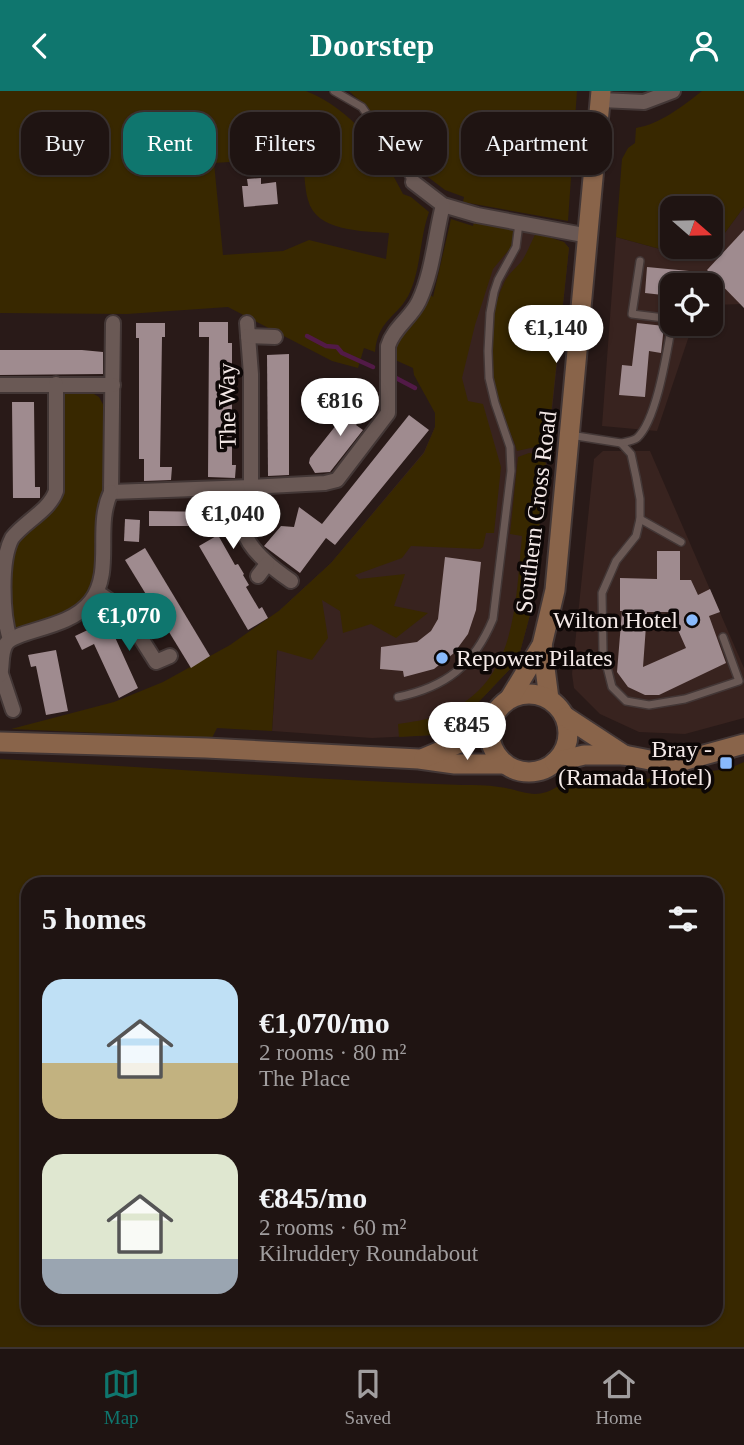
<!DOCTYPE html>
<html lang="en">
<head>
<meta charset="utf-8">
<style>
	:root { --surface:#1f1412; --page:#271d1b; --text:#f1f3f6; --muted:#a19e9f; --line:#3c3332; --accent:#0f766e }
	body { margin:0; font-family:Georgia,serif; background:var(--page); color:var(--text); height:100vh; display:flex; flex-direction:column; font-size:26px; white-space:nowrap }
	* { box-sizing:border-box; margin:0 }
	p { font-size:23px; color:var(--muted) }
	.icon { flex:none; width:38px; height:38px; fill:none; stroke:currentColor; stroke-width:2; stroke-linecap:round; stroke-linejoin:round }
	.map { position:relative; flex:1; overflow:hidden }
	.side { position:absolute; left:21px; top:786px; width:702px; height:448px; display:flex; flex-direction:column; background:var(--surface); border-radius:21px; box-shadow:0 2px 5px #0004,0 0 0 2px var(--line) }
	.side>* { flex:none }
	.top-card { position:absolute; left:21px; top:21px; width:704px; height:63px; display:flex; gap:14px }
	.needle { width:46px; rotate:110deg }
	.tools { position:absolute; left:660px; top:105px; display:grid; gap:14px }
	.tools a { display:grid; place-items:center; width:63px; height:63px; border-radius:14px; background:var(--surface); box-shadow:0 2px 5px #0004,0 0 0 2px var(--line); font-size:35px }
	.price { position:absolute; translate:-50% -60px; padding:0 16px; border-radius:24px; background:#fff; color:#222; font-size:23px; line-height:46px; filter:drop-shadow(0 2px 4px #0008) }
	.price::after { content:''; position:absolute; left:50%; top:42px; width:21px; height:16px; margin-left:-10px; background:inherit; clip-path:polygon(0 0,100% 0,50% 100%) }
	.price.on { background:var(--accent); color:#fff }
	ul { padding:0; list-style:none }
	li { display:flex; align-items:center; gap:21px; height:175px; padding:0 21px }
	li span { display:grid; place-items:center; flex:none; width:196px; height:140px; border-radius:21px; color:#555 }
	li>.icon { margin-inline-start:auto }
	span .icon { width:84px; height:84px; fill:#fffc; stroke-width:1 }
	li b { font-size:30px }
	h2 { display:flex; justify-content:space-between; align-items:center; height:84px; padding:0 21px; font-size:30px }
	.tag { padding:0 24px; border-radius:21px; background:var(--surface); box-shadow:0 2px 5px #0004,0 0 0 2px var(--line); font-size:24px; line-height:63px }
	.tag.on { background:var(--accent); color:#fff }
	header { display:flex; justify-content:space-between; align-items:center; height:91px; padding:0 21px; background:var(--accent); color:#fff; font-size:32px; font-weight:700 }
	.dock { display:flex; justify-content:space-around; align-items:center; height:98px; border-top:2px solid var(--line); background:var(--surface); font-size:19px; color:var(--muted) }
	.dock a { display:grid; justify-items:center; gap:4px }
	.dock .on { color:var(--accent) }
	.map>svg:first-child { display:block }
	.built { fill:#38231f }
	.green { fill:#382800; fill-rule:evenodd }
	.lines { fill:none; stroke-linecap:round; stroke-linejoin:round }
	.stream { stroke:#521a47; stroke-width:4.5 }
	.building { fill:#9f8b8f; fill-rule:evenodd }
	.lane-casing { stroke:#433736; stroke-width:10 }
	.street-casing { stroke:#433736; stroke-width:18 }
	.secondary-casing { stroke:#433736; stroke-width:23 }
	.lane { stroke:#6a5955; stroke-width:7 }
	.street { stroke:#6a5955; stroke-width:14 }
	.secondary { stroke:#89644a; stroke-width:19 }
	.poi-dot { fill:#89bafc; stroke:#0d0706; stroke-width:2.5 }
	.labels { text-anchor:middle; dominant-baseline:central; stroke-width:7; stroke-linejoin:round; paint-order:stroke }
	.street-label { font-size:24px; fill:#f4e9e7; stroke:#0d0706 }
	.poi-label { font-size:24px; fill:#f4e9e7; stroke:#0d0706; text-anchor:end }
</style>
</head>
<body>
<header><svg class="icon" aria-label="back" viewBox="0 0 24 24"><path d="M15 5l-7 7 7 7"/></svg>Doorstep<svg class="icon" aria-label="person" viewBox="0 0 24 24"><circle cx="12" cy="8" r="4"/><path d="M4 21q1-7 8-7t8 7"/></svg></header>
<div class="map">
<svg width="744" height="1256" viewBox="0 0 744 1256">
	<rect width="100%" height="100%" fill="#291a18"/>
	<!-- built -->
	<g class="built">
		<path d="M744,116V213L711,214L710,194H672V233H693L657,340L602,335L616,146L704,170Z"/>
		<path d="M501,134L564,151L569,157L531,520L520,561L511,577L456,635L435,644L372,647L272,640L280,519L331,472L424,361L435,336V322Z"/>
		<path d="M603,360H650L744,577V627L685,643L639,641L600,623L574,597L572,583L594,368Z"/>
	</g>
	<!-- green -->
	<g class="green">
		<path d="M0,0H306C353,19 381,59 403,103L411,106L429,121C420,146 421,176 410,201C399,226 378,227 375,261L364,257L358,277L332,270L228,216L127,223L0,222ZM302,66C305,80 304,95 308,109C316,141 363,140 389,142L386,168L309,149L283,160L223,164L214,72Z"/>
		<path d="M349,0H577L568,130L463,111L464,106L445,99L411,73L378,27Z"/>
		<path d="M702,0H744V116L704,170L616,146L622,68L628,57L635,52L636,37C660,33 683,15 702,0ZM672,117H710V156H672Z"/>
		<path d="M459,124L514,137L516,140L512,155L493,178L475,234L462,287L468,310L483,313L501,376L494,442H486L483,456L480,458L411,455L402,467L355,484L359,488L405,483L394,515L428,522L396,547L371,533L343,542L340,520L322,509L328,547L312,569L277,559L272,640L217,637L212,647L11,638L114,611L163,591L230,554L280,519L331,472L424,362L435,336V322L414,284L413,277L393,268C396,239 420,228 430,203L433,206L451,128L473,135L474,131L459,126Z"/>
		<path d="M536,142L564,151L569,157L547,361L535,356L517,360C512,342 502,327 497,310C487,273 487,227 504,192C507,184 515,178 521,171C527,163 531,151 536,142Z"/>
		<path d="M87,299L99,306L105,317V396L96,426V474L92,496L78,515L53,530L16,538L13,536L9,487L14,454L53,414L61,304L63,301Z"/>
		<path d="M529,362L535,363L546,370L531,520L520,561L511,577L456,635L435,644L399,646L398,633C411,631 427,629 440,624C517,594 515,515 522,445L510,443L518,366Z"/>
		<path d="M0,668C154,676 308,689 462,694C475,694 487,694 499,696C524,699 535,711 560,694L635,690L663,685L688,686L702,681L728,678L744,671V1256H0ZM28,793H716V1227H28Z"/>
	</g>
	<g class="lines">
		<!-- stream -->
		<g class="stream">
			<path d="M307,245L326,255L337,256L342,262L373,276"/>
			<path d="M396,287L415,297"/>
		</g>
	</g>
	<!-- building -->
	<g class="building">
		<path d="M261,87V93L276,91L278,113L244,116L242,95H248L247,88Z"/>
		<path d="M744,139V217L707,179Z"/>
		<path d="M647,176L689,180L687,194H672V205L645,202Z"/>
		<path d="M199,231H228V252H232V374H236L235,387L208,386L209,246H199Z"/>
		<path d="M136,232H165V246H162L160,376H172L171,389L144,390V368H139V247H136Z"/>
		<path d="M637,232L664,235L661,262L649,260L645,306L619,304L622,274L632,275Z"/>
		<path d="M0,259H82L103,261V283L0,284Z"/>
		<path d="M289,263V384L268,385L267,264Z"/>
		<path d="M360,304L372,314L356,334L363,339L330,381L315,382L309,372L310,367Z"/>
		<path d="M12,311H34L35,396H40V407H13Z"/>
		<path d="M409,324L429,339L335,454L326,447L300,482L264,455L281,435L294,436L299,416L322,433Z"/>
		<path d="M149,420L216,421V435H149Z"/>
		<path d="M125,428L140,429L139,451L124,450Z"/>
		<path d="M218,444L235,474L238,473L244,483L243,484L249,494L246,496L259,518L262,516L268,527L248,539L199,455Z"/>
		<path d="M145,457L210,565L191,577L125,469Z"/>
		<path d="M657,460H680V489H691L698,504L710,498L720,521L709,525L726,572L659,604H645L628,596L617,581L622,520H620V487L657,488ZM647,521H670L686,557L643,576Z"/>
		<path d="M445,466L481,471L476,519L468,543L454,562L434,578L404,586L403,580L380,578L381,556L417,551L431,540L438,528Z"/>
		<path d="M113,527L120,541L114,544L138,597L119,607L94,553L82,559L75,545Z"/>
		<path d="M56,559L68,620L46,624L36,575L31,576L28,564Z"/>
	</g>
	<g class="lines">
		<defs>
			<g id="lane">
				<path d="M334,0L362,16L413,91"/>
				<path d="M640,170L632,223L672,228"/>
				<path d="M570,344L621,352L631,363L636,386L640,408V428L636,445L616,470L602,502L603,560L612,596L626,610L649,614L685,608L739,590L723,546"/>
				<path d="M621,352C626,351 633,350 637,347C657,329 667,260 672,233"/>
				<path d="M640,428L681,451"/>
				<path d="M398,606C446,596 474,574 493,528L511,380L510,356L495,312L489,287L488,260L490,222L494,201L498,189L516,156L519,132"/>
			</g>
			<g id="street">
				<path d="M601,9L644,11L673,0"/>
				<path d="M413,91L443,114L477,124L589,145"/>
				<path d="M113,232L111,401L251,396L325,392L337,389L388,322V255C394,236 411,227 419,210C433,180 435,145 443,114"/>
				<path d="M247,232L251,283V396"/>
				<path d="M248,245L275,246"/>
				<path d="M0,294H113"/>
				<path d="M237,397C236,445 253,464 291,490"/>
				<path d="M258,485L267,473"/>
				<path d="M97,501L123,519L156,571L170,565"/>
				<path d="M10,548C2,524 0,469 12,447C25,430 49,420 56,400V293"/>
				<path d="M1,583L13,619"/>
				<path d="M0,584C3,574 0,563 6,553C16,538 69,539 91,510C114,479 94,436 111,401"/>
			</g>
			<g id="secondary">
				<path d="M542,554L549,608"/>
				<circle cx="529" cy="642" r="39"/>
				<path d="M510,607L542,554L555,499L601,0"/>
				<path d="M566,626L624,664"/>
				<path d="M0,651L206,657L419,668L455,673H505"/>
				<path d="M424,667L469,648L491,631"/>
				<path d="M555,671L584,664H624L660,671L682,670L744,653"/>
			</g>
		</defs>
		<!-- lane casing -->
		<use href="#lane" class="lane-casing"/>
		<!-- street casing -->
		<use href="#street" class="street-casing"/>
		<!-- secondary casing -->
		<use href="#secondary" class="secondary-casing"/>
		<!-- lane -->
		<use href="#lane" class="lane"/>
		<!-- street -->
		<use href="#street" class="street"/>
		<!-- secondary -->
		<use href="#secondary" class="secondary"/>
	</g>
	<!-- markers -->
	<g class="poi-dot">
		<circle cx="692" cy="529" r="7"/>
		<circle cx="442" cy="567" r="7"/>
		<rect x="719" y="665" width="14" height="14" rx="3.5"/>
	</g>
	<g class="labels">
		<!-- street labels -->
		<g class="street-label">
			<text transform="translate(227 315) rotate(-91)">The Way</text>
			<text transform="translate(536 421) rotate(-83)">Southern Cross Road</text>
		</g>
		<!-- poi labels -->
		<g class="poi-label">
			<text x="678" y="529">Wilton Hotel</text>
			<text x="456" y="567" text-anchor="start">Repower Pilates</text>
			<text x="712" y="658">Bray -<tspan x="712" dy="28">(Ramada Hotel)</tspan></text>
		</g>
	</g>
</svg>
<div class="tools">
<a><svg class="needle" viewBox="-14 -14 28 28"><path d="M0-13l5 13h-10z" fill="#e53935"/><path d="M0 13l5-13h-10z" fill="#a19e9f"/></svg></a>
<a><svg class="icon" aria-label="locate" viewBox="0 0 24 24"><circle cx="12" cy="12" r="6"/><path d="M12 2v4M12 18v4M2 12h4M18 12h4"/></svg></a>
</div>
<b class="price" style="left:556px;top:274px">€1,140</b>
<b class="price" style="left:340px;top:347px">€816</b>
<b class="price" style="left:233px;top:460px">€1,040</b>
<b class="price on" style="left:129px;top:562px">€1,070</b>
<b class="price" style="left:467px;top:671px">€845</b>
<div class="top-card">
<a class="tag">Buy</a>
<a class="tag on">Rent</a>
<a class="tag">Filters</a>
<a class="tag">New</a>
<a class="tag">Apartment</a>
</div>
<section class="side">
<h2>5 homes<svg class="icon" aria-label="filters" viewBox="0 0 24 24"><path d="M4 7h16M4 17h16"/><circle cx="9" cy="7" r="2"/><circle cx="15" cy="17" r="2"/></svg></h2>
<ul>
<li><span style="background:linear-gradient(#bfe0f5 60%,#c2b280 0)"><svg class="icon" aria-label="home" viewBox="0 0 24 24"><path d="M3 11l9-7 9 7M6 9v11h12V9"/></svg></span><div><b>€1,070/mo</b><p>2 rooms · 80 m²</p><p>The Place</p></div></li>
<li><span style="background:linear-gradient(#dfe7d0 75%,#9aa5b1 0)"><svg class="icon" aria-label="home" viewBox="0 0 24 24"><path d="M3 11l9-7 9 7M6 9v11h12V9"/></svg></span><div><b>€845/mo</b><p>2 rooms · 60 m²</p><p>Kilruddery Roundabout</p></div></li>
</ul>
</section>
</div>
<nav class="dock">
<a class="on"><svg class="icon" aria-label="map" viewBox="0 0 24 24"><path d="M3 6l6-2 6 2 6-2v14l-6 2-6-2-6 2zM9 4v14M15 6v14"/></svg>Map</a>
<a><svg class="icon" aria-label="saved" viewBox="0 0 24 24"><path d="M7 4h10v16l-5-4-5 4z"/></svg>Saved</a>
<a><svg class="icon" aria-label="home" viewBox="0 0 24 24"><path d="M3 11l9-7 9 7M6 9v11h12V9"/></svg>Home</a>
</nav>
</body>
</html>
